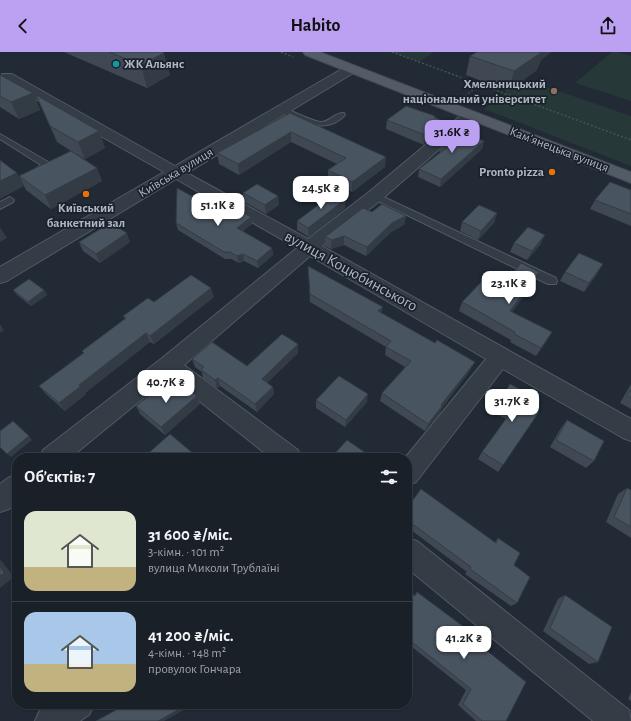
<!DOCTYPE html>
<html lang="uk">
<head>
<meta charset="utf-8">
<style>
	:root { --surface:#192028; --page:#222830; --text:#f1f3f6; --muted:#9fa3a8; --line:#373e45; --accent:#bca0f2 }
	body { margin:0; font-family:"Alegreya Sans",sans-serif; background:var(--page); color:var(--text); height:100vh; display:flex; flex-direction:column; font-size:15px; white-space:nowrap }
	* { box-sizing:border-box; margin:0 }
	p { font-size:13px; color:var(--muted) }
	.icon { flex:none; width:22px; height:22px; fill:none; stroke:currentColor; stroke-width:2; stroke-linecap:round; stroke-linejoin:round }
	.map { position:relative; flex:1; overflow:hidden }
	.sheet { position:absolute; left:12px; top:401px; width:400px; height:256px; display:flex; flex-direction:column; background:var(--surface); border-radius:16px; box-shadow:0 1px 3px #0004,0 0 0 1px var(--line) }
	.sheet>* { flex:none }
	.price { position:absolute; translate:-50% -34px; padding:0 9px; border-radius:8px; background:#fff; color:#222; font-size:13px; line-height:26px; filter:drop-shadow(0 1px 2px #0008) }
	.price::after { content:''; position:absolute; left:50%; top:24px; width:12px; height:9px; margin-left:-6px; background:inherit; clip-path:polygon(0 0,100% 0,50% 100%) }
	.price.current { background:var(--accent); color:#111 }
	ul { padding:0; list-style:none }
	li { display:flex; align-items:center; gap:12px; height:100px; padding:0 12px }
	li+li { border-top:1px solid var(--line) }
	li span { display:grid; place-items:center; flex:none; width:112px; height:80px; border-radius:12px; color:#555 }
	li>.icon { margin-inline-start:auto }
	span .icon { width:48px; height:48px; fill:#fffc; stroke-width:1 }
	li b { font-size:17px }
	h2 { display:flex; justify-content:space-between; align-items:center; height:48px; padding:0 12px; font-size:17px }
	header { display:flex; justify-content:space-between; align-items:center; height:52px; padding:0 12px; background:var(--accent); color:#111; font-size:18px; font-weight:600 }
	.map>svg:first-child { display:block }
	.green { fill:#263838 }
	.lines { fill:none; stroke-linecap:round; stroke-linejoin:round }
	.service-casing { stroke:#525a64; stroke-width:2 }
	.minor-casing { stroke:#525a64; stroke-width:2 }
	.primary-casing { stroke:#3e454f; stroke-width:2 }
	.path { stroke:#425456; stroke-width:1.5; stroke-dasharray:2 2; stroke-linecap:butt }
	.service { fill:#343c46; fill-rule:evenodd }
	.minor { fill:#343c46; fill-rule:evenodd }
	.primary { fill:#525b66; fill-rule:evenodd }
	.wall { fill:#3f4853 }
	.shaded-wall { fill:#333b44 }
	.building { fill:#495461; stroke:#333b44 }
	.culture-dot { fill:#0f9aa8; stroke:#1a212a; stroke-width:1.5 }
	.education-dot { fill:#8d6e63; stroke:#1a212a; stroke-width:1.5 }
	.food-dot { fill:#e8710a; stroke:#1a212a; stroke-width:1.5 }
	.labels { text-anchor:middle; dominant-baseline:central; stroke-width:3.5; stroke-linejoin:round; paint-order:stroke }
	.far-poi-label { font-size:13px; font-weight:bold; fill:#aeb7c3; stroke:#1a212a; text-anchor:end }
	.far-street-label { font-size:13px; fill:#aeb7c3; stroke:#1a212a }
	.street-label { font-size:16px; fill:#aeb7c3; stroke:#1a212a }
</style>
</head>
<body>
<header><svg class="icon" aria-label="back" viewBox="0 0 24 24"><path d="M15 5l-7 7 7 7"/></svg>Habito<svg class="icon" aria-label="share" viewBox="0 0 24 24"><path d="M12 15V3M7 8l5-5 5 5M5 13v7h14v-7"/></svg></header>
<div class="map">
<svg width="631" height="669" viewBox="0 0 631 669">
	<rect width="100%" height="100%" fill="#212a35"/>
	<!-- green -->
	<g class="green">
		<path d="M392,0H434L419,10Z"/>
		<path d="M612,0H618L631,4V49L575,31Z"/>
		<path d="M524,27L631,64V114L484,57Z"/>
	</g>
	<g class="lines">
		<defs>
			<g id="service">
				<path d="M279,56H285C294,60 312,69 321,70C330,70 335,60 344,61L345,63C326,84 301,68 279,60Z"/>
				<path d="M0,82L50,111L51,113L39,121H33L32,119L41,113L0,87Z"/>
				<path d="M375,141L556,226L557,229L556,232H548L372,146L371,144Z"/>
				<path d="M10,145L14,148L13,150L0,157V150Z"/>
			</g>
			<g id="minor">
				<path d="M351,13L355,14L357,17L355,20L187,121L308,187L369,140L465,60L470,59L475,60L477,63L475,66L381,148L322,194L631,367V389L623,386L503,317L416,430L407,433V406H405L486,307L310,204L184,313L298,398L301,406H271L169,325L70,406H40L43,398L161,307L297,196L176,127L7,229L0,231V215L164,120L2,28L1,25L2,22H12L175,114L347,14Z"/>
				<path d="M17,422V450L9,457L0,460V432L8,426Z"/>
				<path d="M407,486L417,489L629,658L631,669H593L407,516Z"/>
				<path d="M49,652H94L89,663L80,669H35L40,658Z"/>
			</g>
			<path id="primary" d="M303,0H320L631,120V131L305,3Z"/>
		</defs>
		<!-- service casing -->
		<use href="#service" class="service-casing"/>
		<!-- minor casing -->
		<use href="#minor" class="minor-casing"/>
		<!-- primary casing -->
		<use href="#primary" class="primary-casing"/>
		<!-- path -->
		<g class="path">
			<path d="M281,0L293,5"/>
			<path d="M392,0L631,88"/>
			<path d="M465,44L480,32"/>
		</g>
		<!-- service -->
		<use href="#service" class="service"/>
		<!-- minor -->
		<use href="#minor" class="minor"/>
		<!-- primary -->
		<use href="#primary" class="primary"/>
	</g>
	<!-- wall -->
	<g class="wall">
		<path d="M64,0H163L170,23L147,36Z"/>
		<path d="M477,0H551L541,8L537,18L508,39L466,23L470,4Z"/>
		<path d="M0,23L33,41L40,58L19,67L0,55Z"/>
		<path d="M36,43L99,79L105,96L85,107L75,101L97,116L102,129L51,157L26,138L19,124L71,99L57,90Z"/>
		<path d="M290,61L385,115L352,140L328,128V118L337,112L291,90L239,123L219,112L217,101Z"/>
		<path d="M435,64V66L441,71L439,80L424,93L386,77L387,68Z"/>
		<path d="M484,89L482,97L440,135L418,125L419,117L441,100L439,99L441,91Z"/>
		<path d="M631,138V174L590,157L595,148Z"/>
		<path d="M243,141L278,144L279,153L266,162L244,150Z"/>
		<path d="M345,156L309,185L297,178V169Z"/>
		<path d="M219,159L251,165L252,172L243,179L272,196L273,203L258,216L244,209L239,211L231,207H225L178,178L176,171Z"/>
		<path d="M372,160L406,164L404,173L391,180L366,204L344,193L331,197L325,194V185Z"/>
		<path d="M497,161L494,171L478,188L460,179L462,170Z"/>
		<path d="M79,190H130L100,211L83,199Z"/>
		<path d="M514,191L541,192L527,208L510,200Z"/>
		<path d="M308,214L382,261L471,317L442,356L439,362L425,379L380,349L382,341L405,315L385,303L386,295L310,250Z"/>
		<path d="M565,220L598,221L584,240L560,229Z"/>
		<path d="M535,229L512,260L547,289L536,304L510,290L511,288L459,259L462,250L501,236Z"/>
		<path d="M13,238H44L47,243L31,254L16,242Z"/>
		<path d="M214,245L154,292L150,290L85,341L86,342L65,359L46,342L39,334L83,301L82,299L125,267L123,264L154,250Z"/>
		<path d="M298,292V301L267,331L273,335L274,342L257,360L220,334L217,336L203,326L202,320L195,315L192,307L247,314Z"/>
		<path d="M631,332V357L620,351Z"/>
		<path d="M174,341L197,344L200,352L165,383L140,362L136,354Z"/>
		<path d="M316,348L367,350L345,375L316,356Z"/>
		<path d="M497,352L534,357L539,360L498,420L478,407L482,400L506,367L492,360Z"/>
		<path d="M567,368L594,409L586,416L550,395L561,376Z"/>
		<path d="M627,436L631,438V486L606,470L618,442Z"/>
		<path d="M407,456L495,490L498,486L517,551L511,554L465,522L467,520L407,475Z"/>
		<path d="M407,537L414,544L417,540L470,585L506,669H476L458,653L466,638L407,591Z"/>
		<path d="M565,543L598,610L589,612L543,579L558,547Z"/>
		<path d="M631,640V649L628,647Z"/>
	</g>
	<!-- shaded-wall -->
	<g class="shaded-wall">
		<path d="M535,0H551L541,8L537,18L508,39L514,19Z"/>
		<path d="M164,1L170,23L147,36L141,13Z"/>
		<path d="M33,41L40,58L19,67L11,50Z"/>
		<path d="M441,68L439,80L424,93L425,83Z"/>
		<path d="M99,79L105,96L85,107L78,90Z"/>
		<path d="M291,80V90L239,123L238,112Z"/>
		<path d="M484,89L482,97L440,135L441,127Z"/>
		<path d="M386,105L385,115L352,140V130Z"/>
		<path d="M97,116L102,129L51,157L45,143Z"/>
		<path d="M17,121L24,134L0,147V129Z"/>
		<path d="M278,144L279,153L266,162L265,153Z"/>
		<path d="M346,147L345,156L309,185L308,176Z"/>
		<path d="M497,161L494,171L478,188L481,179Z"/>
		<path d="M406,164L404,173L391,180L366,204L367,195L392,171Z"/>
		<path d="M251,165L252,172L238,183L237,176Z"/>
		<path d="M0,175L7,186L0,190Z"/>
		<path d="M127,181L130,190L100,211L96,202Z"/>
		<path d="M545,183L541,192L527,208L532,199Z"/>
		<path d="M344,184V193L331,197L332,188Z"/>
		<path d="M272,196L273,203L258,216L257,209Z"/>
		<path d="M243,202L244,209L239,211L237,204Z"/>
		<path d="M603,212L598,221L584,240L589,231Z"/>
		<path d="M539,220L535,229L506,268L510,259Z"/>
		<path d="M211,236L214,245L154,292L150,284Z"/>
		<path d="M44,238L47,243L31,254L28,250Z"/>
		<path d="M383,255L381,263L378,259Z"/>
		<path d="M0,272L4,278L0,281Z"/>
		<path d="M552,280L547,289L536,304L541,296Z"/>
		<path d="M146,281L150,290L85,341L86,342L65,359L59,351L79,333Z"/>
		<path d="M298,292V301L263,335L262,327Z"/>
		<path d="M475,310L471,317L442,356L439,362L425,379L428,372L441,353Z"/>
		<path d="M218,326L220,334L217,336L215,328Z"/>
		<path d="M273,335L274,342L257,360L255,352Z"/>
		<path d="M368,342L367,350L345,375L346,368Z"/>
		<path d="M197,344L200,352L165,383L161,375Z"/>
		<path d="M29,384L32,388L11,405L7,402Z"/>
		<path d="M195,403L196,406H192Z"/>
		<path d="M0,507L14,525L0,536Z"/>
		<path d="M189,652H195L164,669H158Z"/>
	</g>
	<!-- building -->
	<g class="building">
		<path d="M109,0H163L164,1L141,13Z"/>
		<path d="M477,0H542L514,19L470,4Z"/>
		<path d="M0,23L33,41L11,50L0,44Z"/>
		<path d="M36,43L99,79L78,90L50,74Z"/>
		<path d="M406,54L435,64L434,65L441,68L438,70L441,71L425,83L387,68Z"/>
		<path d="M290,61L386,105L352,130L328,118L346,106L291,80L238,112L217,101Z"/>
		<path d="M456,78L484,89L441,127L419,117L449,94L441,91Z"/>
		<path d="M71,99L97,116L45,143L19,124Z"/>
		<path d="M0,108L17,121L0,129Z"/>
		<path d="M610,130L631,138V162L595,148Z"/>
		<path d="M257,132L278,144L265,153L243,141Z"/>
		<path d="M177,136L219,159L229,153L251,165L237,176L272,196L257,209L243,202L237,204L230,200H224L176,171Z"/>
		<path d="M334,141L346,147L308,176L297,169Z"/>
		<path d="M382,152L406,164L392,171L367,195L344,184L332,188L325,185L363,156L372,160Z"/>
		<path d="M479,153L497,161L481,179L462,170Z"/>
		<path d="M110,171L127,181L96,202L79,190Z"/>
		<path d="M528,175L545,183L532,199L514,191Z"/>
		<path d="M579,201L603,212L589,231L565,220Z"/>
		<path d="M521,211L539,220L510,259L552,280L541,296L514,282L515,280L462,250L484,227L501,236Z"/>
		<path d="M308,214L383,255L378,259L435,291L437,288L475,310L441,353L442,354L428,372L382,341L411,309L386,295L391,289L310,242Z"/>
		<path d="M191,223L211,236L150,284L146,281L79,333L81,334L59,351L39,334L84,301L82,299L126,266L123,264L148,246L154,250Z"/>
		<path d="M29,227L44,238L28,250L13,238Z"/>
		<path d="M282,282L298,292L262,327L273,335L255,352L218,326L215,328L201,318L204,315L192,307L212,290L247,314Z"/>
		<path d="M339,324L368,342L346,368L316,348Z"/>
		<path d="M163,332L174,341L183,333L197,344L161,375L136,354Z"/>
		<path d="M510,332L540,348L534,357L539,360L503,413L482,400L511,360L497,352Z"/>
		<path d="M631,337V346L627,344Z"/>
		<path d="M567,368L604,389L594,409L556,388Z"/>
		<path d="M13,369L29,384L7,402L0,395V379Z"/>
		<path d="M170,382L195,403L192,406H143Z"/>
		<path d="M347,388L373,406H331Z"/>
		<path d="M252,402L257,406H248Z"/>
		<path d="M627,436L631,438V475L614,465Z"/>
		<path d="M421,437L496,491L498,486L520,501L514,513L530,525L517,551L470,517L471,515L407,468V456Z"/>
		<path d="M0,514L4,521L0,524Z"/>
		<path d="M407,537L415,544L417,540L472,581L470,585L526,630L506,669H482L463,652L471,637L407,586Z"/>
		<path d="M565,543L612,575L598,610L550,576Z"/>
		<path d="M17,572V583L14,573Z"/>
		<path d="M127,652H189L158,669H96Z"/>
	</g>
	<!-- markers -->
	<circle class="culture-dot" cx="116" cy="12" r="4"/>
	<circle class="education-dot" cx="554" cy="39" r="4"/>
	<g class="food-dot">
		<circle cx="552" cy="120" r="4"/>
		<circle cx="86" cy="142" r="4"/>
	</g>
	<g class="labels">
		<!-- far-poi labels -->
		<g class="far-poi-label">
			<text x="124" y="12" text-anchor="start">ЖК Альянс</text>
			<text x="546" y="32">Хмельницький<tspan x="546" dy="15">національний університет</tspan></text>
			<text x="544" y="120">Pronto pizza</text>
			<text x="86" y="156" text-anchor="middle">Київський<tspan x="86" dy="15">банкетний зал</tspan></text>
		</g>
		<!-- far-street labels -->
		<g class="far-street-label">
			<text transform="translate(559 98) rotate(21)">Камʼянецька вулиця</text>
			<text transform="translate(176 121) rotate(-31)">Київська вулиця</text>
		</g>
		<!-- street labels -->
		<g class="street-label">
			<text transform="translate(351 219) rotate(29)">вулиця Коцюбинського</text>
		</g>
	</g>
</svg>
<b class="price current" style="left:452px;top:102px">31.6K ₴</b>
<b class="price" style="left:321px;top:158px">24.5K ₴</b>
<b class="price" style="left:218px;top:175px">51.1K ₴</b>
<b class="price" style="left:509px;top:253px">23.1K ₴</b>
<b class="price" style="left:166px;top:352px">40.7K ₴</b>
<b class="price" style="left:512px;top:371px">31.7K ₴</b>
<b class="price" style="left:464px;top:608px">41.2K ₴</b>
<section class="sheet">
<h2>Об’єктів: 7<svg class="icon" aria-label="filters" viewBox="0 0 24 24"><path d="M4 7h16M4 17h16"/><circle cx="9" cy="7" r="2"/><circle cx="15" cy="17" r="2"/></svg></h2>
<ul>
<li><span style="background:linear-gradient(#dfe7d0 70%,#c2b280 0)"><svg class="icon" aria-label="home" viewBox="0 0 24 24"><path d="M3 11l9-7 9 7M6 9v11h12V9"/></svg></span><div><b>31 600 ₴/міс.</b><p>3-кімн. · 101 m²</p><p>вулиця Миколи Трублаїні</p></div></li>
<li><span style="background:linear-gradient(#a9c7e8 65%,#c2b280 0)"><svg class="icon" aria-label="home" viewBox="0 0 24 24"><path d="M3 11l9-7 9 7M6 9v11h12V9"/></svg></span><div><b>41 200 ₴/міс.</b><p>4-кімн. · 148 m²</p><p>провулок Гончара</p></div></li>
</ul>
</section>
</div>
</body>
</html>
